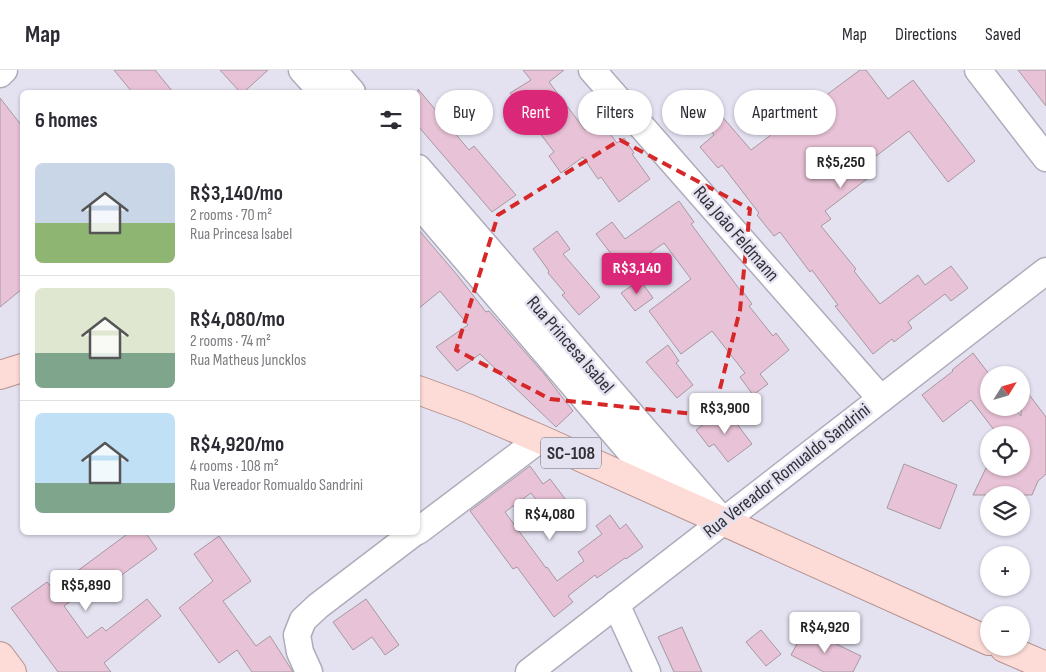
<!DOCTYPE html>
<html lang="en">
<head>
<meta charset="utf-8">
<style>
	:root { --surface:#fff; --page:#f7f7f7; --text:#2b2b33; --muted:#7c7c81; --line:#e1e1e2; --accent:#db2777 }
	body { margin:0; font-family:"Sofia Sans Condensed",sans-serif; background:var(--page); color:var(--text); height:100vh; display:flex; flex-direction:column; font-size:19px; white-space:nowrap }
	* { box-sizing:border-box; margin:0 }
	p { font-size:16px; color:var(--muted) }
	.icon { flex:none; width:28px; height:28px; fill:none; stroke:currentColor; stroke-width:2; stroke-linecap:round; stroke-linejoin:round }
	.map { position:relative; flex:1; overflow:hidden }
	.side { position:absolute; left:20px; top:20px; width:400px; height:445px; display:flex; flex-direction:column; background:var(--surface); border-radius:8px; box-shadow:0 1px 4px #0004 }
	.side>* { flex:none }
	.top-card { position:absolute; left:435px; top:20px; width:475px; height:45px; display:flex; gap:10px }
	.needle { width:32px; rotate:53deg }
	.fabs { position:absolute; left:980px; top:296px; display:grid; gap:10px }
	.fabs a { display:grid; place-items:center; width:50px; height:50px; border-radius:50%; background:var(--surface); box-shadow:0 1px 4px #0004; font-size:25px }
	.price { position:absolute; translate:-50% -42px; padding:0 11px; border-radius:5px; background:#fff; color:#222; font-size:16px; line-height:32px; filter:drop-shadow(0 1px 2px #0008) }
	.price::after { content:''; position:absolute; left:50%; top:30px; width:15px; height:11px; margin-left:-8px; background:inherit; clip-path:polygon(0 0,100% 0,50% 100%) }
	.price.current { background:var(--accent); color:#fff }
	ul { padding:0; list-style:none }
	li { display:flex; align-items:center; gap:15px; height:125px; padding:0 15px }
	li+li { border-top:1px solid var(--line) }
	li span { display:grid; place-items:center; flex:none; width:140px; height:100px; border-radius:8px; color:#555 }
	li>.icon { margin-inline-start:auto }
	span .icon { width:60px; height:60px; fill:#fffc; stroke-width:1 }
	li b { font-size:21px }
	h2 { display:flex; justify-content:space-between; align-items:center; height:60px; padding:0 15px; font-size:21px }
	.tag { padding:0 18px; border-radius:22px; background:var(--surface); box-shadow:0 1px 4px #0004; font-size:18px; line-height:45px }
	.tag.current { background:var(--accent); color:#fff }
	header { display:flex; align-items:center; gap:30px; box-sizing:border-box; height:70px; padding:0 25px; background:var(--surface); border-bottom:1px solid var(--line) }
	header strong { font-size:24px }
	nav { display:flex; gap:28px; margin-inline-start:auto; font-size:18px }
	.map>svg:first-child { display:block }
	.building { fill:#e8c2d6; stroke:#a798a0 }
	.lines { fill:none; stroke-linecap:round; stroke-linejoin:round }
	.minor-casing { stroke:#aeacbb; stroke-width:29 }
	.major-casing { stroke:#b5908d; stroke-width:30 }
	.minor { stroke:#fff; stroke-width:26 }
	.major { stroke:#fddbd6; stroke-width:28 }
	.marked { fill:none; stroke:#d62828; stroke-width:4; stroke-dasharray:10 6; stroke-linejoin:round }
	.labels { text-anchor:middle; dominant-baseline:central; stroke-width:5; stroke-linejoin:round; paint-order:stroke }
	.shield { fill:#e4e2f1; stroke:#67666f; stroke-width:1 }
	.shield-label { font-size:18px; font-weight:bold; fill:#323137 }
	.street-label { font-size:19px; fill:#323137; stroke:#e4e2f1 }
</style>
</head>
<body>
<header>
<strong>Map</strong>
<nav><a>Map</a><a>Directions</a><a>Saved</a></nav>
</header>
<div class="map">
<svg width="1046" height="602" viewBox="0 0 1046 602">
	<rect width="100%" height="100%" fill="#e4e2f1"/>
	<!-- building -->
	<g class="building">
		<path d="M114,0H155L173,22H132Z"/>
		<path d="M220,0H268L244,22H240Z"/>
		<path d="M523,0H564L549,12L585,60L599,49L617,73L624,68L634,83L632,84L650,109L619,132L601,107L598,109L583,87L561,103L549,86L554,82L510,23L531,10Z"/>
		<path d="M860,0H866L888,29L913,10L975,91L948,112L909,61L859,99L867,109L825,141L831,149L821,156L856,199L854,201L880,234L918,205L925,215L951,196L968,218L951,231L945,224L908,252L912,258L894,272L892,269L873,284L835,236L838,235L812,200L810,202L780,162L774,166L757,145L759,143L722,95L718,98L700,77L714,65L705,54L719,43L751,80L824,25L825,26Z"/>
		<path d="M1018,0H1046V36Z"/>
		<path d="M418,19L469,80L474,76L516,125L492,142L418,56Z"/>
		<path d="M0,28L22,56V219L0,237Z"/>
		<path d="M679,131L694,152L691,154L740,220L741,219L752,234L749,236L773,266L776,263L789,280L760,304L768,314L753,325L740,307L745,303L712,261L681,284L649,241L691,209L664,173L624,201L596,164L612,152L625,169Z"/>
		<path d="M418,159L458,206L486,242L489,241L545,305L573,341L556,357L480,284L457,301L436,277L468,255L440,221L418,239Z"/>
		<path d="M557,161L570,179L563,184L600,227L579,245L562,225L565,223L548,203L549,201L533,179Z"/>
		<path d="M640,210L653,228L635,241L621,223Z"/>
		<path d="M668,275L679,291L676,293L693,315L677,328L646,292Z"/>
		<path d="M973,283L989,304V338H1014L1021,346V314L1046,347V404L1038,411L1032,425H973L986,398H1021V365H998L971,330L943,352L922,325L953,301L952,300Z"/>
		<path d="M725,338L752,374L728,392L714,374L709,377L696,360Z"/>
		<path d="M904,394L957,415L940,459L887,438Z"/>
		<path d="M530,396L543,414L550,409L566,430L547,444L531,423L505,442L546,498L547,497L557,511L584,491L578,482L602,464L596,456L610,445L620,459L626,454L643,477L626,489L625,488L597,508L595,505L568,526L573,532L554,547L517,497L513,499L470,441Z"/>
		<path d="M130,462H145L157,479L119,507L114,500L64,536L87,568L102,557L106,561L147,529L161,546L104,593L111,602H58L11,538L47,512L53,519Z"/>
		<path d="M219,466L251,511L223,531L256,576L270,566L293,602H252L237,580L219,593L179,538L213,511L194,484Z"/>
		<path d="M366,529L399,575L385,585L372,567L353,580L333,552Z"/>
		<path d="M682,557L702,602H674L658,567Z"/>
		<path d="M805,559L861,586L853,602H824L791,585Z"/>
		<path d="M761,560L781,584L766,596L746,572Z"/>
	</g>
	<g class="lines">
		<defs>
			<g id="minor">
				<path d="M302,0L322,22"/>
				<path d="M333,0L352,22"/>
				<path d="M592,0L881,329"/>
				<path d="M978,0L1046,88"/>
				<path d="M0,4L4,0"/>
				<path d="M418,98L723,451"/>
				<path d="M418,133L669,427"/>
				<path d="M418,461L540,369"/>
				<path d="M616,534L647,602"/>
				<path d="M309,602L300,582L297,565L303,550L318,536L415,462"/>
				<path d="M529,602L1046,201"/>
			</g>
			<g id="major">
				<path d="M0,305L22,298"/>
				<path d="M418,320L467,338L540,369L989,571"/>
				<path d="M1004,578L1046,596"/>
				<path d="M0,586L12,602"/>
			</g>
		</defs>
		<!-- minor casing -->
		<use href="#minor" class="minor-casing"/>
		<!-- major casing -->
		<use href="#major" class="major-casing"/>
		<!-- minor -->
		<use href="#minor" class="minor"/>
		<!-- major -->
		<use href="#major" class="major"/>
	</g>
	<!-- marked area -->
	<path class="marked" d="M620,70L750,139L740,240L713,346L550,329L456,280L498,145Z"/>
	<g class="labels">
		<!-- shield labels -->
		<rect class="shield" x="541" y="367.5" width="60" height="31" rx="4"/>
		<g class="shield-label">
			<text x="571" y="383">SC-108</text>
		</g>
		<!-- street labels -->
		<g class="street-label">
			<text transform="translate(736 164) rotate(49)">Rua João Feldmann</text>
			<text transform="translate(570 275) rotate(49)">Rua Princesa Isabel</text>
			<text transform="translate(787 401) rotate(-38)">Rua Vereador Romualdo Sandrini</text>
		</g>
	</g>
</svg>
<div class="fabs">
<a><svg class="needle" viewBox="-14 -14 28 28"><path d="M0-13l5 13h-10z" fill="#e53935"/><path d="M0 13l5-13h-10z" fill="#7c7c81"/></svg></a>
<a><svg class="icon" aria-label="locate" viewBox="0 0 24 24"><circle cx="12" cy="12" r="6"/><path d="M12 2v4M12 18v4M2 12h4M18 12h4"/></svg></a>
<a><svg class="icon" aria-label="layers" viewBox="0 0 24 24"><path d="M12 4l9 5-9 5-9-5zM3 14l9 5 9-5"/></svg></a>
<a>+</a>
<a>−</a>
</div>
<b class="price" style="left:841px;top:119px">R$5,250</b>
<b class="price current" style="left:637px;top:225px">R$3,140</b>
<b class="price" style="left:725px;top:365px">R$3,900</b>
<b class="price" style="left:550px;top:471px">R$4,080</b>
<b class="price" style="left:86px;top:542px">R$5,890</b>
<b class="price" style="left:825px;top:584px">R$4,920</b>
<div class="top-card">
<a class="tag">Buy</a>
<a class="tag current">Rent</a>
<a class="tag">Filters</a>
<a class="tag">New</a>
<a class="tag">Apartment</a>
</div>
<section class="side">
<h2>6 homes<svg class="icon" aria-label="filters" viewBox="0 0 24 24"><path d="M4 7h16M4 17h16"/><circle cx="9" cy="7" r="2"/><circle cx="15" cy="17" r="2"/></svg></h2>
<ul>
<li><span style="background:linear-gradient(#c9d6e8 60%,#8fb573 0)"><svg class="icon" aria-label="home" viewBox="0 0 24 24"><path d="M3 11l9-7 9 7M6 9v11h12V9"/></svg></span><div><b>R$3,140/mo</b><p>2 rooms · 70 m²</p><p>Rua Princesa Isabel</p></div></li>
<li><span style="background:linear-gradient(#dfe7d0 65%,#7fa58c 0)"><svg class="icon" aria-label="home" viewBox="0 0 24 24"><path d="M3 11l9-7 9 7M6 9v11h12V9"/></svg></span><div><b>R$4,080/mo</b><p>2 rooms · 74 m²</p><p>Rua Matheus Juncklos</p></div></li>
<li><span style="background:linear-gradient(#bfe0f5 70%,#7fa58c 0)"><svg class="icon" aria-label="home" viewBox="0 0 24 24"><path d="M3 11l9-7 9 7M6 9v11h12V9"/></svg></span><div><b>R$4,920/mo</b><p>4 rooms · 108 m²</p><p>Rua Vereador Romualdo Sandrini</p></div></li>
</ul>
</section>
</div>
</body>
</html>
